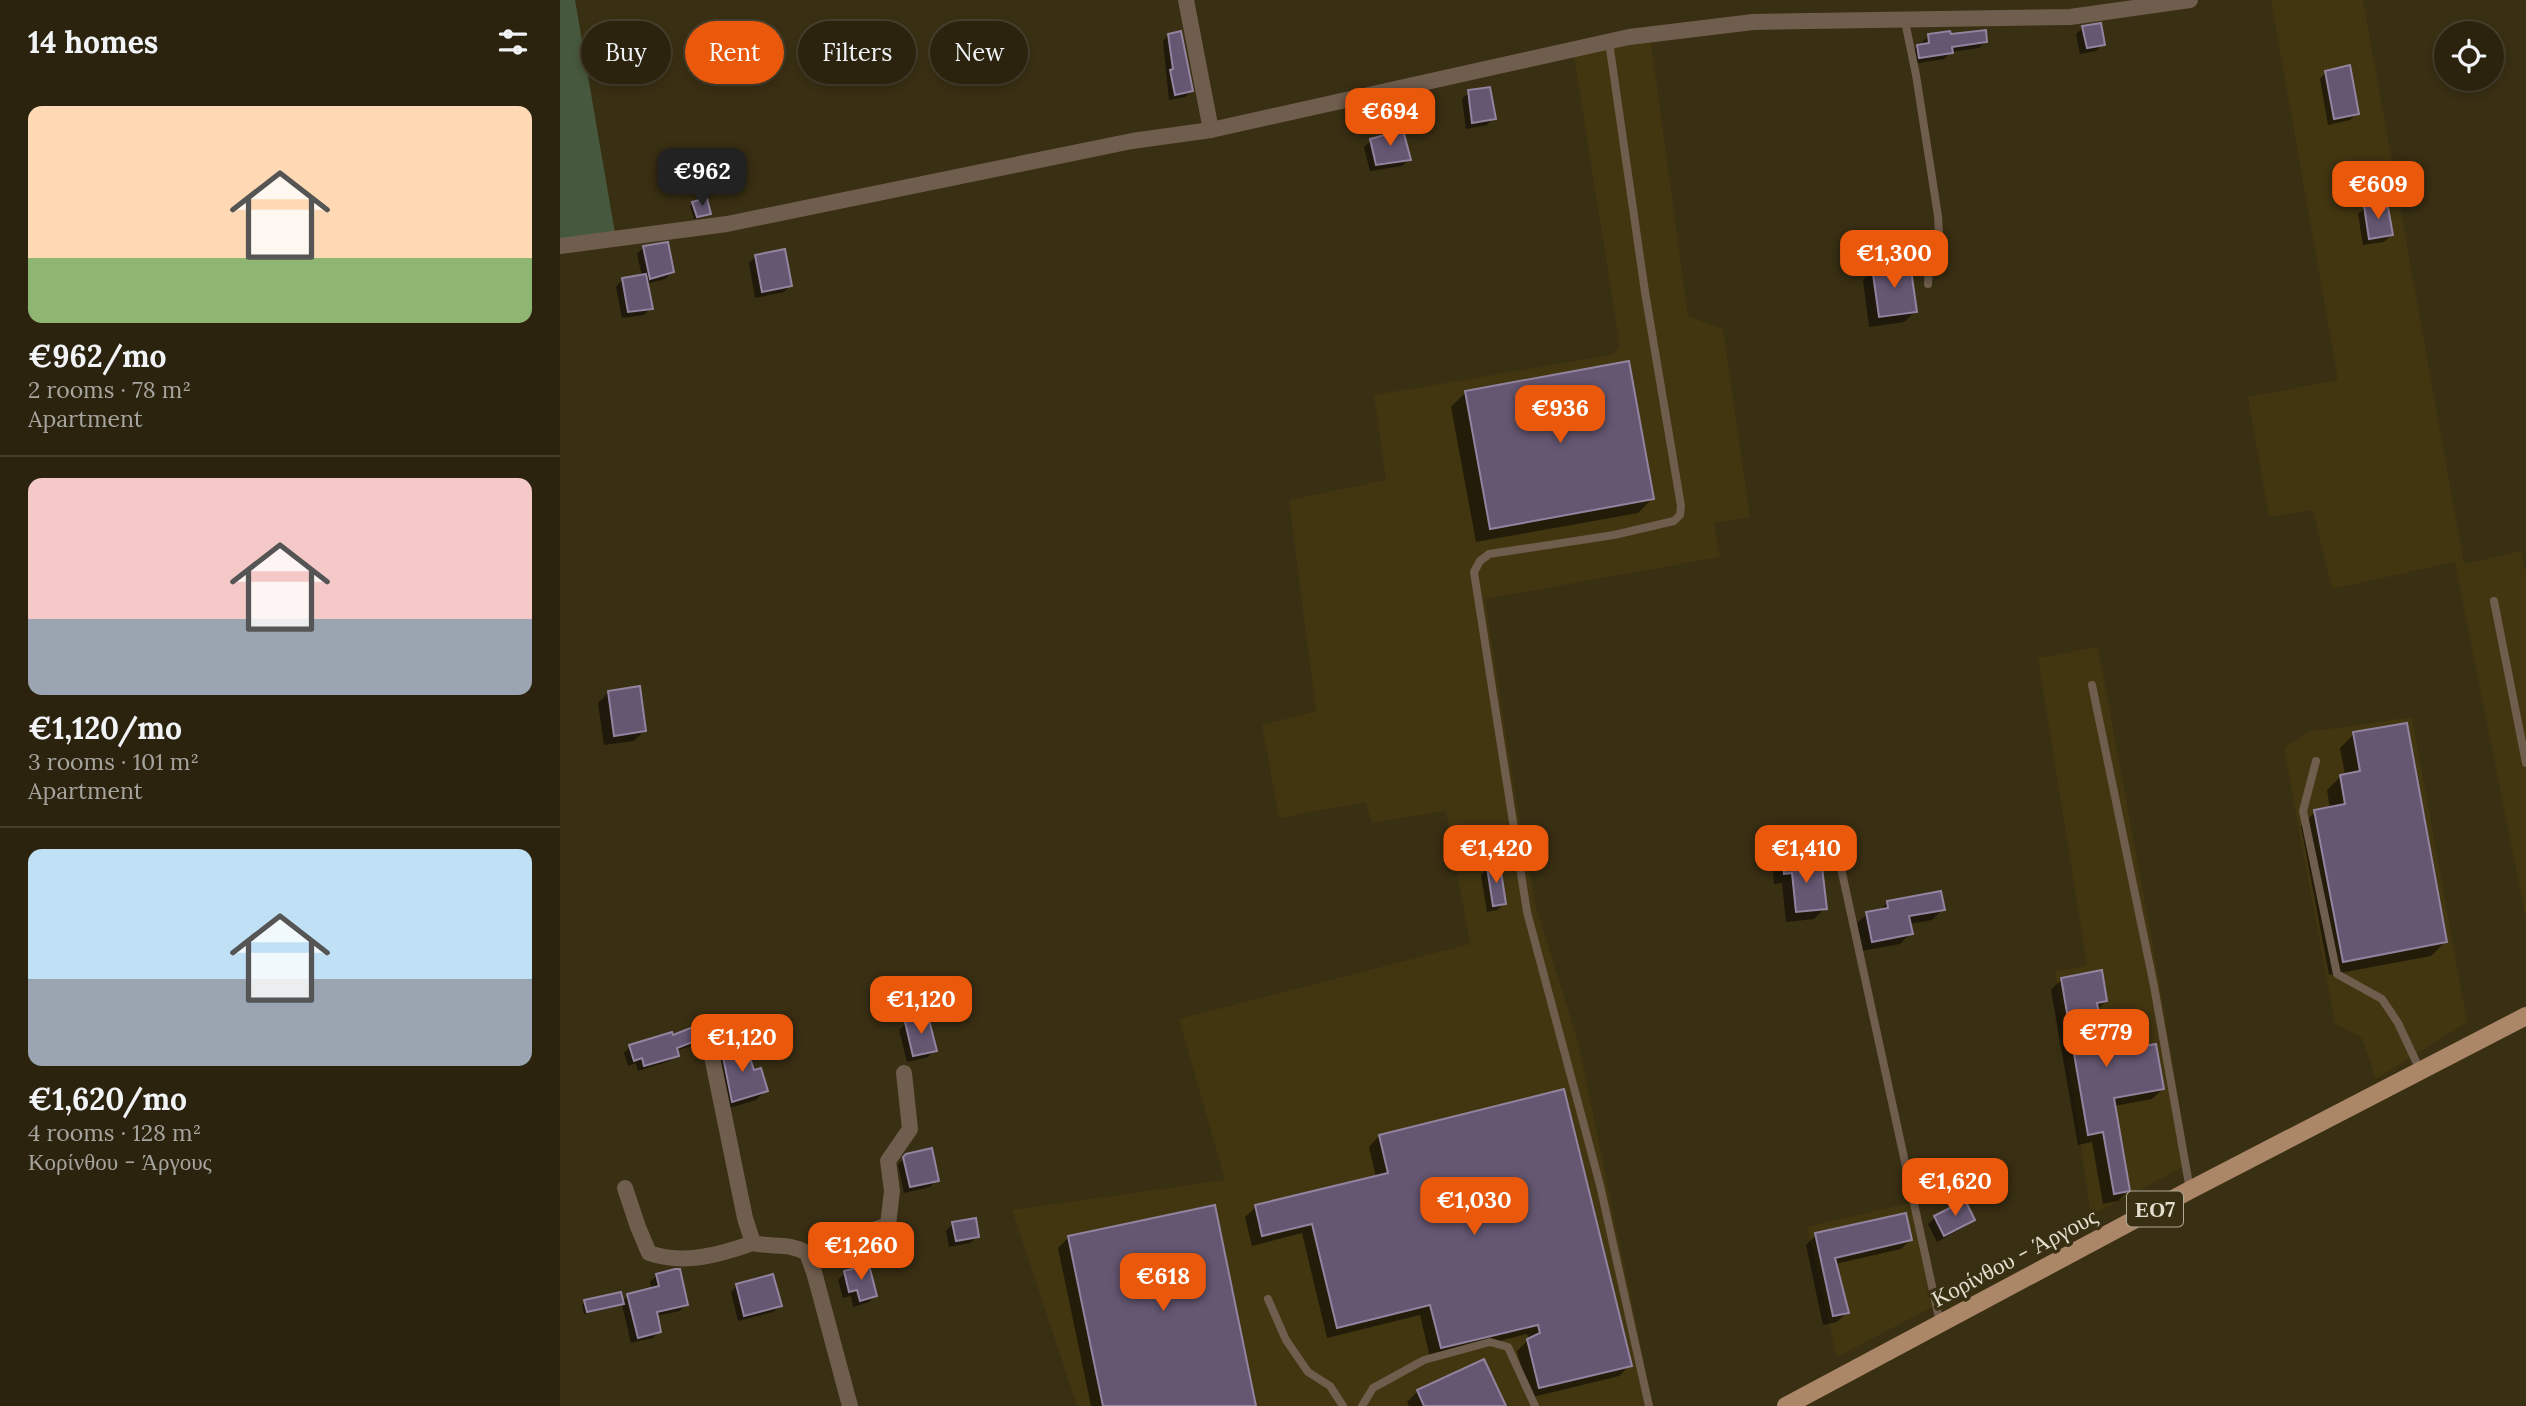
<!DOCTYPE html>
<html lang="en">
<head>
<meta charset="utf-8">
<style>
	:root { --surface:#2b230e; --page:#372f1c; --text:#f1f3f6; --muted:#a6a49e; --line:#47402e; --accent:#ea580c }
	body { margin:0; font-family:Lora,serif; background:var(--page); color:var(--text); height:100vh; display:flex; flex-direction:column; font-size:26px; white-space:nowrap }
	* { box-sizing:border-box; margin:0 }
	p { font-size:23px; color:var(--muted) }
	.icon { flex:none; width:38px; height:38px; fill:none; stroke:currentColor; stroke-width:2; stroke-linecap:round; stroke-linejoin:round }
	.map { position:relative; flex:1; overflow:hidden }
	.details { display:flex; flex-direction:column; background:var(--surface); width:560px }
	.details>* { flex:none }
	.banner { position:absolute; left:21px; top:21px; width:665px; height:63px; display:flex; gap:14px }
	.controls { position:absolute; left:1874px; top:21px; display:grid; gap:14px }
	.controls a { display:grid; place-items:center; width:70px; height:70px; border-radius:50%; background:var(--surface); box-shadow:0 4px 10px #0003,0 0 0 2px var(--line); font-size:35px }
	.price { position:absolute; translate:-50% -60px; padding:0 16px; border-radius:14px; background:var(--accent); color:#fff; font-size:23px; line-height:46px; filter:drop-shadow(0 2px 4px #0008) }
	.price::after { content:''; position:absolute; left:50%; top:42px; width:21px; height:16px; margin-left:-10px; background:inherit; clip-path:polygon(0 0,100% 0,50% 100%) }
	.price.selected { background:#222; color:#fff }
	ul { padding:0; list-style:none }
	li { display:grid; align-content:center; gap:14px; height:371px; padding:0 28px }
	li+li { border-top:2px solid var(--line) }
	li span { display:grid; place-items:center; height:217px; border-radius:14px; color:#555 }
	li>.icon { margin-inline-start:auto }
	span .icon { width:126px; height:126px; fill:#fffc; stroke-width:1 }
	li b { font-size:30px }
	h2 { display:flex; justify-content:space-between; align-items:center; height:84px; padding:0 28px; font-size:30px }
	.chip { padding:0 24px; border-radius:32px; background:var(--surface); box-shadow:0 4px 10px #0003,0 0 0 2px var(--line); font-size:24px; line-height:63px }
	.chip.selected { background:var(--accent); color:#fff }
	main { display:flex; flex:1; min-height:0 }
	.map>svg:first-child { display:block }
	.built { fill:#423611 }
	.green { fill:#46583d }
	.shadow { fill:#0007 }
	.building { fill:#655772; stroke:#92839f; stroke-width:2 }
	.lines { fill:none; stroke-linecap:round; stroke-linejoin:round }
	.service { stroke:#6f5d4d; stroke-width:8 }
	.minor { stroke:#6f5d4d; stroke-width:16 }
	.primary { stroke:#ac8767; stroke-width:18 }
	.labels { text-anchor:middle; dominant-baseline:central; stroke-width:7; stroke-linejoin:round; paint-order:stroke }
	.shield { fill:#392f13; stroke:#b0a995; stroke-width:2 }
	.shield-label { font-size:21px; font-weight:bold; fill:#e3ddcd }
	.street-label { font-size:23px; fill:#e3ddcd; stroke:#392f13 }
</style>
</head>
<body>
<main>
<section class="details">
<h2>14 homes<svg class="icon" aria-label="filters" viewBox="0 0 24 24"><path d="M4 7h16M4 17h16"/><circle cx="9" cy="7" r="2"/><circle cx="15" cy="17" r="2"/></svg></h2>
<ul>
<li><span style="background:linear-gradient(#ffd9b3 70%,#8fb573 0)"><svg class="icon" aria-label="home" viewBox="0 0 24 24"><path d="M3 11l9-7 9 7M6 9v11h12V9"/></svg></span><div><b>€962/mo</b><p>2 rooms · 78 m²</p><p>Apartment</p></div></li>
<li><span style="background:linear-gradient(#f6c9c9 65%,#9aa5b1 0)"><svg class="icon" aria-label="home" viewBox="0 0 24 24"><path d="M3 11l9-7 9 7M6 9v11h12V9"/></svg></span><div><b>€1,120/mo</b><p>3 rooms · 101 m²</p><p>Apartment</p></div></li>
<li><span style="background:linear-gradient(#bfe0f5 60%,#9aa5b1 0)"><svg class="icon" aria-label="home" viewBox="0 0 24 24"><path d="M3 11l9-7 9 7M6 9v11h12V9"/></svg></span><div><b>€1,620/mo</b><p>4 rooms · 128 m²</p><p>Κορίνθου - Άργους</p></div></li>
</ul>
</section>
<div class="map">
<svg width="1966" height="1406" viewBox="0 0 1966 1406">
	<rect width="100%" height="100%" fill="#392f13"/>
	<!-- built -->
	<g class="built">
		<path d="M1711,0H1803L1904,564L1961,551L1966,575V920L1895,562L1772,589L1753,510L1709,517L1688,397L1778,380Z"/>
		<path d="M1090,35L1128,316L1163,329L1190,517L1154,523L1160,557L925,599L956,799L976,907L1018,1041L1093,1406H517L452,1210L665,1180L619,1019L910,944L886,811L812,823L806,802L719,818L702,725L756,711L729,500L826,480L814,395L1052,355L1060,347L1013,50Z"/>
		<path d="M1538,647L1599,980L1629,1164L1531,1215L1495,972L1527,965L1478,658Z"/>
		<path d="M1852,717L1907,1022L1816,1079L1802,1038L1775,1024L1724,748L1748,732Z"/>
		<path d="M1354,1202L1376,1305L1277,1357L1247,1227Z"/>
	</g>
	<!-- green -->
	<path class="green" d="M0,0H15L56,239L0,246Z"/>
	<!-- shadow -->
	<g class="shadow">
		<path d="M1523,28L1543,44L1536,51L1520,54L1516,34Z"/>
		<path d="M608,35L631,91L625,97L609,100L603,41Z"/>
		<path d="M1369,36H1389L1426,41L1419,48L1391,52L1384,59L1353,64L1351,53L1357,46H1362V42Z"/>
		<path d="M1766,72L1797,113L1790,120L1768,125L1760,79Z"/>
		<path d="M909,92L934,118L927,125L906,129L902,99Z"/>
		<path d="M811,141L849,159L842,166L810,171L804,147Z"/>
		<path d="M133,203L149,214L134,219L130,206Z"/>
		<path d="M1805,208L1831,235L1824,242L1803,245L1798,214Z"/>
		<path d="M84,247L112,272L105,279L86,284L91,308L84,315L62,318L56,287L62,280L82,276L77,254Z"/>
		<path d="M196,256L230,286L224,292L195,298L189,263Z"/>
		<path d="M1313,269L1355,312L1344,322L1309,327L1303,280Z"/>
		<path d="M906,392L1092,499L1078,513L916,542L891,407Z"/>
		<path d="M48,693L85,730L74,741L44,745L38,703Z"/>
		<path d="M1794,734L1885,942L1871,956L1769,975L1741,826L1755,812L1770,809L1767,790L1781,776L1785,775L1780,748Z"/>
		<path d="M1223,860L1246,871L1265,908L1254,919L1226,922L1222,883L1214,884L1213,871Z"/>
		<path d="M928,868L944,904L937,910L927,912L921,875Z"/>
		<path d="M1328,902L1383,909L1372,920L1349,924L1351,933L1340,944L1301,951L1296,924L1307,914L1319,911Z"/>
		<path d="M1502,979L1546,1001L1537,1010L1545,1055L1603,1089L1592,1099L1554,1106L1568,1191L1558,1201L1543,1204L1532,1142L1518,1145L1491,990Z"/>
		<path d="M346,1023L375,1050L368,1057L347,1062L339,1030Z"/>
		<path d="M111,1037L136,1040L130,1046L116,1051L117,1055L110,1061L78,1071L76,1063L68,1066L64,1053L70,1047Z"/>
		<path d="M162,1049L185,1064L206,1090L196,1100L163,1110L152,1059Z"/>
		<path d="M819,1136L1070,1365L1059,1376L969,1398L957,1351L969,1339L967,1334L870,1358L860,1315L767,1338L742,1233L692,1246L685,1217L696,1207L816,1177L809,1147Z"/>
		<path d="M346,1156L377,1180L370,1187L344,1193L338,1165Z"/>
		<path d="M1375,1218L1413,1220L1406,1226L1377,1242L1368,1224Z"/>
		<path d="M393,1224L417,1237L410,1243L389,1247L386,1231Z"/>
		<path d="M1256,1235L1350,1240L1341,1249L1275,1264L1287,1312L1277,1322L1263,1325L1246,1245Z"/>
		<path d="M509,1237L693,1406H531L498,1248Z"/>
		<path d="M285,1273L315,1296L309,1302L293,1307L291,1296L283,1298L278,1280Z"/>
		<path d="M97,1275L126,1304L120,1311L96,1316L99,1331L93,1338L71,1343L62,1304L59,1306L24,1314L22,1305L25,1302H62L68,1295L92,1290L90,1282Z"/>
		<path d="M177,1285L220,1306L213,1312L178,1321L171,1292Z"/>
		<path d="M923,1361L944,1406H849L847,1402L858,1391Z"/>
	</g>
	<!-- building -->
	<g class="building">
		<path d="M1541,23L1545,45L1527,48L1522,26Z"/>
		<path d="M1426,30L1427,42L1392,47L1393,53L1359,58L1357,45L1369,43L1368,34L1390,31L1391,34Z"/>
		<path d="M621,31L633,91L615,95L610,70L613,69L608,34Z"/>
		<path d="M1790,65L1799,114L1774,119L1765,71Z"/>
		<path d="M930,87L936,119L912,123L908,90Z"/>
		<path d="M843,130L851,160L816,165L810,139Z"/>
		<path d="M147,198L151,214L137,217L132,202Z"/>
		<path d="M1827,202L1833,235L1809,239L1804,206Z"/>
		<path d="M108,242L114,272L90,279L83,246Z"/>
		<path d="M225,249L232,286L202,292L195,255Z"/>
		<path d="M1350,263L1357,312L1319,317L1312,267Z"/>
		<path d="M86,274L93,309L68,312L62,278Z"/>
		<path d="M1069,361L1094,499L930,529L905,391Z"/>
		<path d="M80,686L86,731L54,736L48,691Z"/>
		<path d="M1847,723L1887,942L1783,962L1754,810L1785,804L1780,775L1800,771L1793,732Z"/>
		<path d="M1247,856L1248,869L1262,867L1267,909L1236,912L1232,873L1224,874L1223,859Z"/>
		<path d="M940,865L946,904L933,906L927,867Z"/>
		<path d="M1381,891L1385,910L1349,916L1353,934L1312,942L1306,912L1328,908L1327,901Z"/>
		<path d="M1542,970L1547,1001L1537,1003L1546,1053L1596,1044L1604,1089L1554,1098L1570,1191L1554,1194L1543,1132L1528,1135L1501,978Z"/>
		<path d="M368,1016L377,1051L353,1056L345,1022Z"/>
		<path d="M133,1027L138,1040L117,1048L119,1056L84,1066L82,1058L74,1061L69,1045L112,1032L113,1035Z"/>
		<path d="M181,1042L186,1062L191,1061L194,1070L201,1068L208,1091L172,1102L161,1047Z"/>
		<path d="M1004,1089L1072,1366L979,1388L967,1339L980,1333L978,1325L881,1348L870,1305L777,1328L752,1224L702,1236L695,1205L828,1173L819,1135Z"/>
		<path d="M372,1148L379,1181L350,1187L343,1157L346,1154Z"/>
		<path d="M1405,1200L1415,1220L1384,1236L1374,1216Z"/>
		<path d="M655,1205L696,1406H543L508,1236Z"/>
		<path d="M1346,1213L1352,1240L1275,1258L1289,1313L1273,1316L1255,1233Z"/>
		<path d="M416,1218L419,1237L396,1241L392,1222Z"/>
		<path d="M309,1265L317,1296L300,1301L297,1290L289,1292L284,1271Z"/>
		<path d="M115,1269H120L128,1305L97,1312L101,1332L78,1338L67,1294L99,1286L96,1274Z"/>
		<path d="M213,1274L222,1306L184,1316L176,1284Z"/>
		<path d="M61,1292L64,1304L27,1312L24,1300Z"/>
		<path d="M924,1359L946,1406H864L857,1390Z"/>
	</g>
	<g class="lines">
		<!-- service -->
		<g class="service">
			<path d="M1345,21L1356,75L1378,216L1379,234L1370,249L1368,284"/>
			<path d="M1049,42L1085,292L1121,506L1120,515L1114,521L1054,535L929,554L920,561L914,572L967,912L1040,1185L1089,1406"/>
			<path d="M1934,601L1966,763"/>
			<path d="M1532,685L1594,986L1630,1190"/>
			<path d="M1756,761L1743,811L1777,974L1822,999L1838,1023L1860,1070"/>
			<path d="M1281,868L1380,1323"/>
			<path d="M708,1299L726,1340L748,1372L770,1386L783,1406"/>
			<path d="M802,1406L813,1388L864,1360L930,1342L948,1347L975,1406"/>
		</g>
		<!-- minor -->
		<g class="minor">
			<path d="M626,0L651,130"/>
			<path d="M0,246L167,224L572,141L651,130L1069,37L1193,22L1510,17L1630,0"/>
			<path d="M150,1047L185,1218L193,1243C214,1248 227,1242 247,1253L254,1272L290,1406"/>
			<path d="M65,1188L78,1227L89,1253C124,1265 159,1255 193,1243"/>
			<path d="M247,1253L328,1225L332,1191L328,1161L350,1129L344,1073"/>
		</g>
		<!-- primary -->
		<path class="primary" d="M1226,1406L1630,1190L1966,1016"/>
	</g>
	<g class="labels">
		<!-- shield labels -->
		<rect class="shield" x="1567" y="1191.5" width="56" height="35" rx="5"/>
		<g class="shield-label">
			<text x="1595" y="1209">ΕΟ7</text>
		</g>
		<!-- street labels -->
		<g class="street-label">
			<text transform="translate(1454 1257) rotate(-28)">Κορίνθου - Άργους</text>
		</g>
	</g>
</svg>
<div class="controls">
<a><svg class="icon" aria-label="locate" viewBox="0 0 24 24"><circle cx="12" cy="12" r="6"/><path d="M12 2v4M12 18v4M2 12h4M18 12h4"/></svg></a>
</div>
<b class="price" style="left:830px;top:148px">€694</b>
<b class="price selected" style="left:142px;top:208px">€962</b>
<b class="price" style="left:1818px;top:221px">€609</b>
<b class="price" style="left:1334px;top:290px">€1,300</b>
<b class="price" style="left:1000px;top:445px">€936</b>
<b class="price" style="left:936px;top:885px">€1,420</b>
<b class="price" style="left:1246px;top:885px">€1,410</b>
<b class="price" style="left:361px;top:1036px">€1,120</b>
<b class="price" style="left:1546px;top:1069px">€779</b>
<b class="price" style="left:182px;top:1074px">€1,120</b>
<b class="price" style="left:1395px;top:1218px">€1,620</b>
<b class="price" style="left:914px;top:1237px">€1,030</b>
<b class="price" style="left:301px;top:1282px">€1,260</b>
<b class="price" style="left:603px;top:1313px">€618</b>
<div class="banner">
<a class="chip">Buy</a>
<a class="chip selected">Rent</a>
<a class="chip">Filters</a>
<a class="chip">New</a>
</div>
</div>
</main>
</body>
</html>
